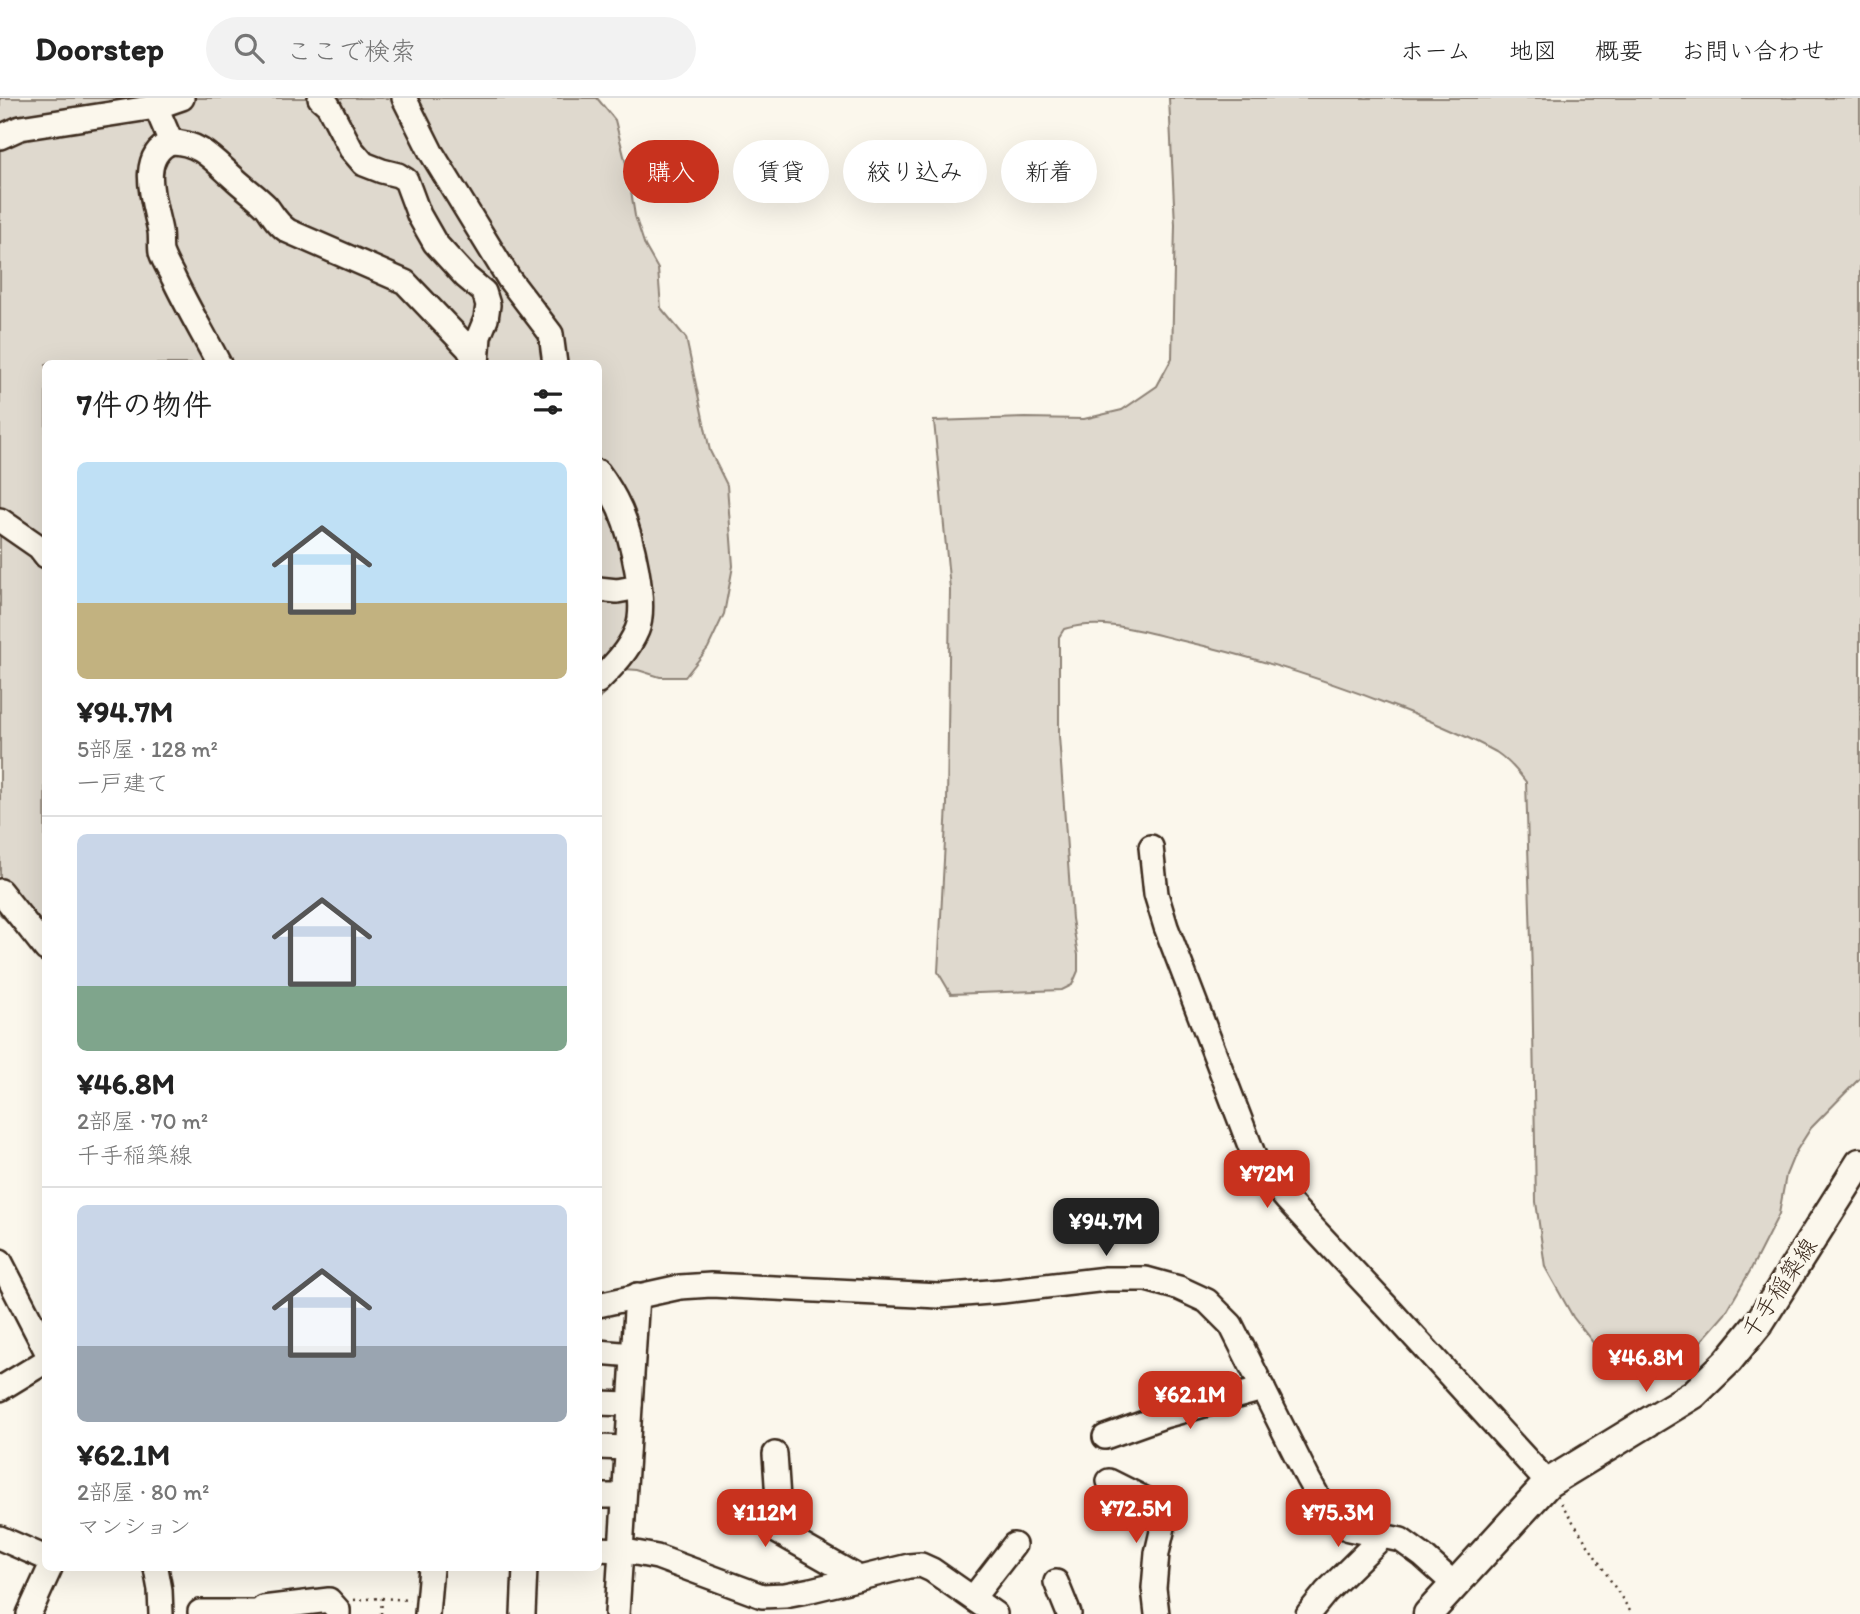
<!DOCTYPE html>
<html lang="ja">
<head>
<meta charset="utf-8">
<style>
	:root { --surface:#fff; --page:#f2f2f2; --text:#222; --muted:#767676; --line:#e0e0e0; --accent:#c8321e }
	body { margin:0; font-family:Itim,"Klee One",sans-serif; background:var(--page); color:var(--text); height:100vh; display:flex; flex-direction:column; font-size:26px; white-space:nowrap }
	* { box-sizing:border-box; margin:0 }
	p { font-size:23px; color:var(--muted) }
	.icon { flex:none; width:38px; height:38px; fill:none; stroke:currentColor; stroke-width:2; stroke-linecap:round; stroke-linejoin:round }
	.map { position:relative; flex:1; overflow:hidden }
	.details { position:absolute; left:42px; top:262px; width:560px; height:1211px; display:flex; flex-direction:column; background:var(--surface); border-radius:10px; box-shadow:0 7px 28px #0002 }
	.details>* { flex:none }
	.guide { position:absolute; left:623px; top:42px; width:665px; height:63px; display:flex; gap:14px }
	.price { position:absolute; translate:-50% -60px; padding:0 16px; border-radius:14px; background:var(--accent); color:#fff; font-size:23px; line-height:46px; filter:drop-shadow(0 2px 4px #0008) }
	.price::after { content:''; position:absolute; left:50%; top:42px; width:21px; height:16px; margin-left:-10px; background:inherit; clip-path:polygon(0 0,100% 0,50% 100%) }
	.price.active { background:#222; color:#fff }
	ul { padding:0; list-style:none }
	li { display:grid; align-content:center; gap:14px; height:371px; padding:0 35px }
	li+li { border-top:2px solid var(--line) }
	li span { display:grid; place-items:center; height:217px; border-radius:10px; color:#555 }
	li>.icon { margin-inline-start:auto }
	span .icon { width:126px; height:126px; fill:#fffc; stroke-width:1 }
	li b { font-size:30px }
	h2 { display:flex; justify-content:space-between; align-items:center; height:84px; padding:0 35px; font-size:30px }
	.tag { padding:0 24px; border-radius:32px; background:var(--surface); box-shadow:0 7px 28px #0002; font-size:24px; line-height:63px }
	.tag.active { background:var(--accent); color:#fff }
	header { display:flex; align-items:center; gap:42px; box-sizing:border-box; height:98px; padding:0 35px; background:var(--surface); border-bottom:2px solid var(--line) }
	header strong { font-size:33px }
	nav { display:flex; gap:38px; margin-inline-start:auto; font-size:24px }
	.search { width:490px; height:63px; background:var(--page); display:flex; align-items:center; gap:18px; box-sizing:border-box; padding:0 24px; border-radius:38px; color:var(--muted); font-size:26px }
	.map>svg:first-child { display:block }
	.green { fill:#dfd9ce; stroke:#8d8276; stroke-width:2 }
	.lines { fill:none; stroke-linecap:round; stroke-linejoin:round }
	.minor-casing { stroke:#3b2a1e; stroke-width:28 }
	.major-casing { stroke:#3b2a1e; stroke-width:33 }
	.path { stroke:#3b2a1e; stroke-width:2.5; stroke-dasharray:2 5; stroke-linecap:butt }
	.minor { stroke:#fbf7ec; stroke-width:23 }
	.major { stroke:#fbf7ec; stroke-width:28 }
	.labels { text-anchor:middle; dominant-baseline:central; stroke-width:7; stroke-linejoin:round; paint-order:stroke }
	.street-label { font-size:23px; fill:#3b2a1e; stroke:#fbf7ec }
</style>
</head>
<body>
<header>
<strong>Doorstep</strong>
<div class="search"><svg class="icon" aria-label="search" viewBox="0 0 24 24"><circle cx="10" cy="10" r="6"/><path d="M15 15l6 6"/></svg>ここで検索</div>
<nav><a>ホーム</a><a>地図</a><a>概要</a><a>お問い合わせ</a></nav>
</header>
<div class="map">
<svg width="1860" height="1516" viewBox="0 0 1860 1516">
	<rect width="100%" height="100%" fill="#fbf7ec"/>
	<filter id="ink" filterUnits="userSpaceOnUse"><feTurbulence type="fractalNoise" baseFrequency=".0143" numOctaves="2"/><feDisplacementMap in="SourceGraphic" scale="14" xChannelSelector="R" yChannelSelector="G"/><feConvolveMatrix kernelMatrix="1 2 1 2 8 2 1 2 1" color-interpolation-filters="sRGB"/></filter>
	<g filter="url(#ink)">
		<!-- green -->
		<g class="green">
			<path d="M0,0H597L615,22L628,74L635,118L645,148L658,171L661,210L686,240L710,353L727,387L733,468L724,516L708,550L685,579H660L638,572L624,571L599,601L598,266H46L45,861L0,816Z"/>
			<path d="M1169,0H1860V980L1811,1030L1795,1055L1786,1077L1779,1116L1750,1173L1725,1216L1690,1256L1658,1271L1627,1270L1605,1260L1573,1219L1545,1169L1536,1104L1532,875L1526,684C1517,672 1508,662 1496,654C1465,637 1431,623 1398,610C1327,582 1254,559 1179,542C1142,533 1102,520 1064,531L1059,539V638L1072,821L1078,857V873L1072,887L1062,892L951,896L938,874L947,706L950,491L934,323L1025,320L1084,321L1122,312L1157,288L1172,260L1175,127Z"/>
		</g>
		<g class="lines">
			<defs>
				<g id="minor">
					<path d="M320,0L328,7L351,51L364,66L382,73L398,77L406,82L419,117L435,145L466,179L484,194L488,207L486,221L479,238L477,266"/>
					<path d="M404,0L431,54L509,181L551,236L555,266"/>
					<path d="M156,9L171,44C136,59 155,106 160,133C161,140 160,148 161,154C164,163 169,171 173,179C187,209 204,237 219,266"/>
					<path d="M0,39L20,30L156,9L182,0"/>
					<path d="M171,44C201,44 215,64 236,82C246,91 257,99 266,108C274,118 276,125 288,133L405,184L468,250L476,264"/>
					<path d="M598,374C607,386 614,398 620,411C631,437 648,506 637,532C628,553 614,567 598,583"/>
					<path d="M0,422L39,449L46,458"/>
					<path d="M598,491L617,493L639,489"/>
					<path d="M1151,749L1156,796L1166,829L1257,1066L1287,1102L1390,1212L1548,1385"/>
					<path d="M0,793L46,851"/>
					<path d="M0,1163L46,1252"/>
					<path d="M598,1207L680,1189L711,1187L939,1198L1002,1193L1106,1181H1146L1179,1190L1207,1203L1231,1227L1308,1381L1323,1408L1349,1431L1401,1442L1423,1458L1454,1486"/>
					<path d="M598,1254L633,1257"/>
					<path d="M0,1291L46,1263"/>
					<path d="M598,1305L630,1306"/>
					<path d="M1105,1339L1164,1318L1263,1291"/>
					<path d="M598,1349L627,1350"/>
					<path d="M775,1356L778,1401V1434L859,1480"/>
					<path d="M1109,1383L1167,1412L1157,1455L1154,1490L1157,1516"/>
					<path d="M598,1398H623"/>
					<path d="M0,1440L46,1460"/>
					<path d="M598,1451L620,1452L657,1459L762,1498L785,1497L811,1492L909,1468L921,1467L932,1472L995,1516"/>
					<path d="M156,1470L160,1492L161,1516"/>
					<path d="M1056,1484L1069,1516"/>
					<path d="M973,1500L1014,1447"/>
					<path d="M200,1514H259"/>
					<path d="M29,1516L50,1470"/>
					<path d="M259,1516L263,1510L329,1502L338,1512V1516"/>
					<path d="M427,1516L431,1470"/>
					<path d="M523,1516L525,1470"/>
					<path d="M617,1516L637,1197"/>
					<path d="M1308,1516L1326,1494L1382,1439"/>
				</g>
				<path id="major" d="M1428,1516L1548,1385L1694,1296L1728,1263L1759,1225L1860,1065"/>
			</defs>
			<!-- minor casing -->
			<use href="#minor" class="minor-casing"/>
			<!-- major casing -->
			<use href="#major" class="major-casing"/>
			<!-- path -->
			<g class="path">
				<path d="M1561,1405L1632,1516"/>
				<path d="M354,1502L382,1500L410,1502"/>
				<path d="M381,1516L382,1500"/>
			</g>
			<!-- minor -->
			<use href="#minor" class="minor"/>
			<!-- major -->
			<use href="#major" class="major"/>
		</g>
	</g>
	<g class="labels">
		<!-- street labels -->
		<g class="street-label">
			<text transform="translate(1779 1190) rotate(-56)">千手稲築線</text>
		</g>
	</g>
</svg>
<b class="price" style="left:1267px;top:1112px">¥72M</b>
<b class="price active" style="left:1106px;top:1160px">¥94.7M</b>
<b class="price" style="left:1646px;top:1296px">¥46.8M</b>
<b class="price" style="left:1190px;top:1333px">¥62.1M</b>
<b class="price" style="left:1136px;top:1447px">¥72.5M</b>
<b class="price" style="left:765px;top:1451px">¥112M</b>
<b class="price" style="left:1338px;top:1451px">¥75.3M</b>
<div class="guide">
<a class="tag active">購入</a>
<a class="tag">賃貸</a>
<a class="tag">絞り込み</a>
<a class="tag">新着</a>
</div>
<section class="details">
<h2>7件の物件<svg class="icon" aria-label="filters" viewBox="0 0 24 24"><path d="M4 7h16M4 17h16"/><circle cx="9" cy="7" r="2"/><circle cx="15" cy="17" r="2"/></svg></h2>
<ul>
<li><span style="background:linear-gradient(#bfe0f5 65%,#c2b280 0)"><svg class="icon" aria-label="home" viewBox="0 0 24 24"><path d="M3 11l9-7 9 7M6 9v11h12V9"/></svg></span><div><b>¥94.7M</b><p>5部屋 · 128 m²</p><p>一戸建て</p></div></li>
<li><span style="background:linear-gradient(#c9d6e8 70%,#7fa58c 0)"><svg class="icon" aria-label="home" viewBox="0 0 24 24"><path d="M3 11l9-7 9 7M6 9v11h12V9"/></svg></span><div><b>¥46.8M</b><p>2部屋 · 70 m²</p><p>千手稲築線</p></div></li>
<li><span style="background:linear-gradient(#c9d6e8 65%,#9aa5b1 0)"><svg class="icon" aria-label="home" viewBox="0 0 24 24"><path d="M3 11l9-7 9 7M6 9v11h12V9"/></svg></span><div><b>¥62.1M</b><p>2部屋 · 80 m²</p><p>マンション</p></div></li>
</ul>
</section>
</div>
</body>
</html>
